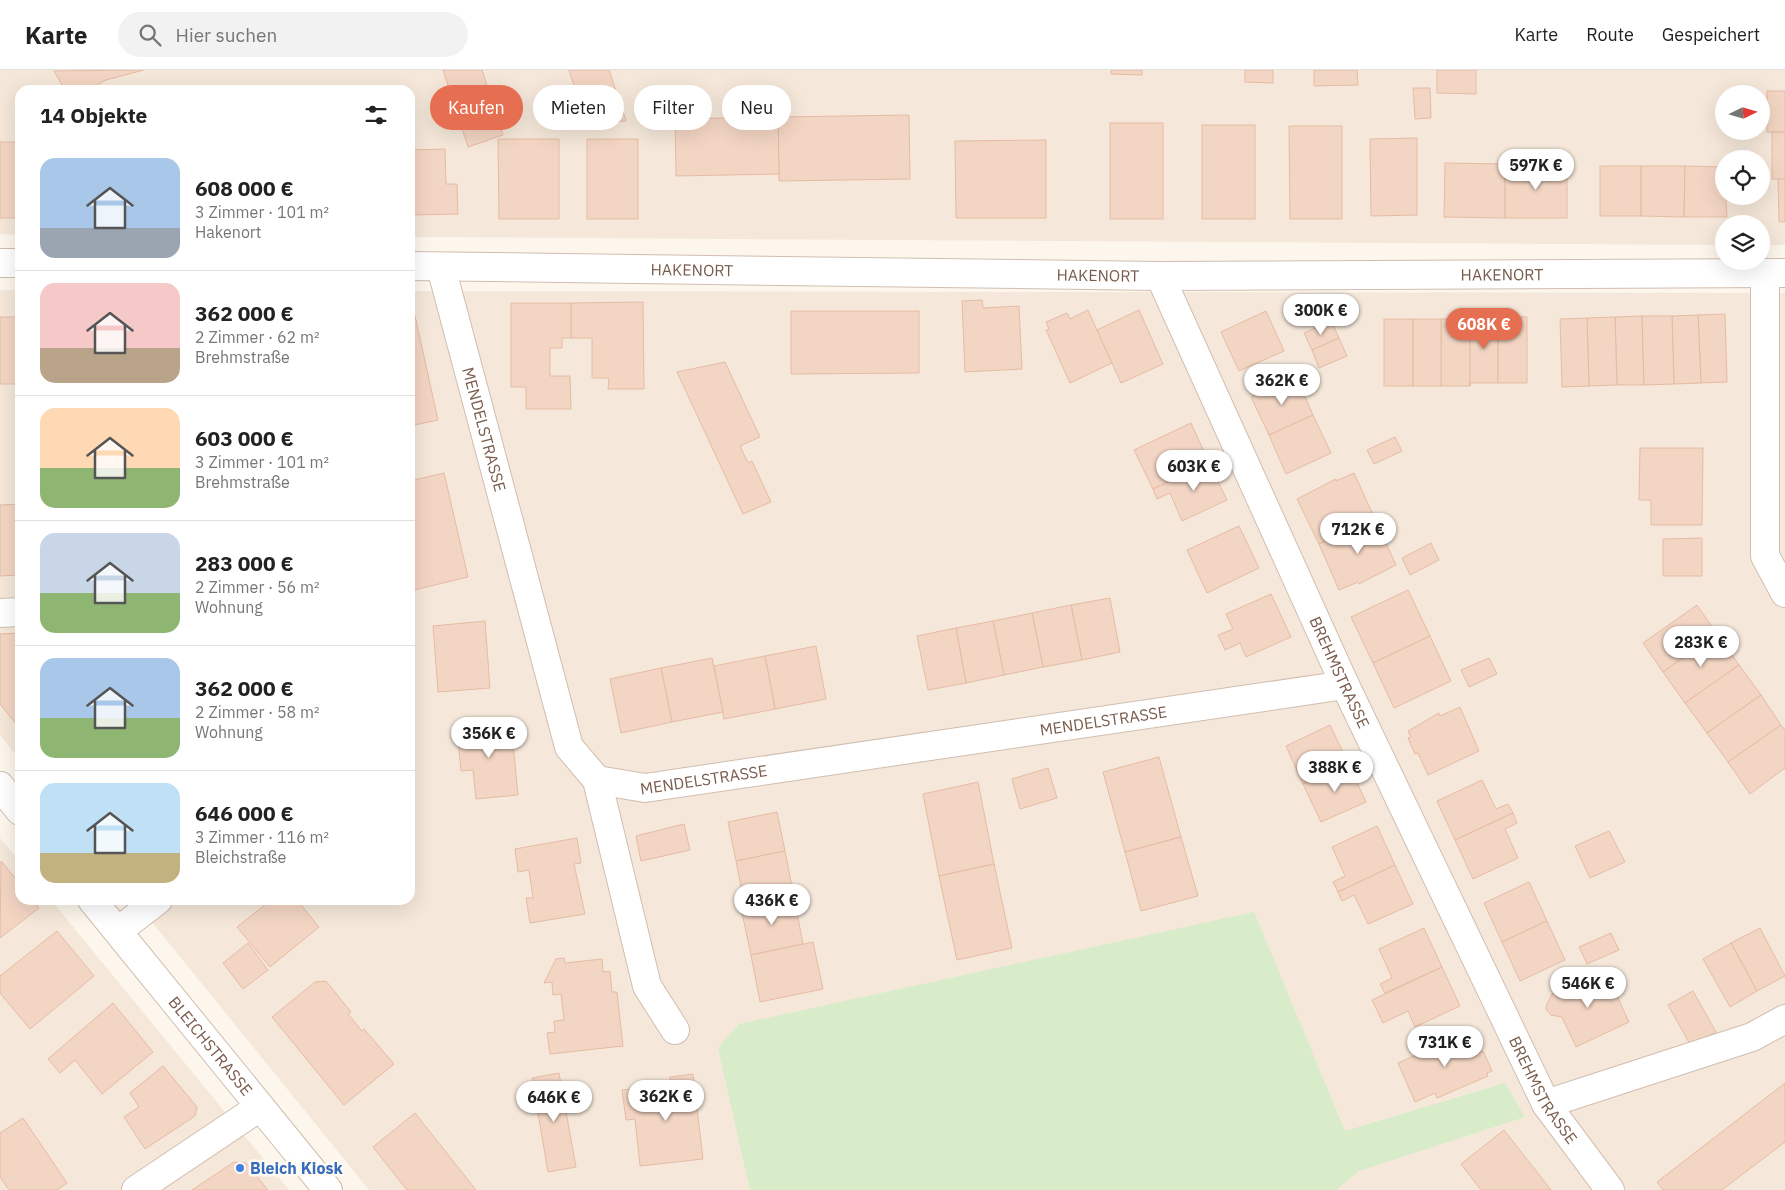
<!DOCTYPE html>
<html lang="de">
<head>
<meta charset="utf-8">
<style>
	:root { --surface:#fff; --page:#f2f2f2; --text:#222; --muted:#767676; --line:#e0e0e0; --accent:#e76f51 }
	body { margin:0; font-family:"IBM Plex Sans",sans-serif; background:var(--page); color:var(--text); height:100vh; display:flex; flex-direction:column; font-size:19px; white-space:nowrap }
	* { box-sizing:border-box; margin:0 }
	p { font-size:16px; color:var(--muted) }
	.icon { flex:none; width:28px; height:28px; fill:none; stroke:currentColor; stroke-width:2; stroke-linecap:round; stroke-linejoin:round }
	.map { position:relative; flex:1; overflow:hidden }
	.sheet { position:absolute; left:15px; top:15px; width:400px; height:820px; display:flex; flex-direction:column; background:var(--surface); border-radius:15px; box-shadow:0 5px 20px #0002 }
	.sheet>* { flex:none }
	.guide { position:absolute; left:430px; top:15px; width:475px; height:45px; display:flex; gap:10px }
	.needle { width:32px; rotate:85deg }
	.controls { position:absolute; left:1715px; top:15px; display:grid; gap:10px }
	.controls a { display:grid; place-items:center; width:55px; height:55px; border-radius:50%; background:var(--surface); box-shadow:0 5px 20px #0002; font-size:25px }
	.price { position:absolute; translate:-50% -42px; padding:0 11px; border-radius:18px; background:#fff; color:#222; font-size:16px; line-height:32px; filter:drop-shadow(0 1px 2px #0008) }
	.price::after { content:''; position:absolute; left:50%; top:30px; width:15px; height:11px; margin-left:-8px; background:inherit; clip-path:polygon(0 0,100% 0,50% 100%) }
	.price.on { background:var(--accent); color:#fff }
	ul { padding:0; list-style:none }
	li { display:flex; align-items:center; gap:15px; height:125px; padding:0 25px }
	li+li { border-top:1px solid var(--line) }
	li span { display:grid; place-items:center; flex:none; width:140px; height:100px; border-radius:15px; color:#555 }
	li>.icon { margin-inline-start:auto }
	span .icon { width:60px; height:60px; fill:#fffc; stroke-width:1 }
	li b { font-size:21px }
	h2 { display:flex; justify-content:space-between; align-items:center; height:60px; padding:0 25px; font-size:21px }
	.chip { padding:0 18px; border-radius:22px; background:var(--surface); box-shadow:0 5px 20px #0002; font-size:18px; line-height:45px }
	.chip.on { background:var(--accent); color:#fff }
	header { display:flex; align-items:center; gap:30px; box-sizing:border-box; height:70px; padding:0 25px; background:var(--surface); border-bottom:1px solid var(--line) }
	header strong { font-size:24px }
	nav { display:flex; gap:28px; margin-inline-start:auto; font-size:18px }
	.search { width:350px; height:45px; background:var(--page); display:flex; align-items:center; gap:12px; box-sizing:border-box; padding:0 18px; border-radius:28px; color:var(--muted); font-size:19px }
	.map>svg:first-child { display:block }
	.residential { fill:#f5e8da; fill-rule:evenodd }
	.green { fill:#d8ecc9 }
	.building { fill:#f3d5c3; stroke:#e6bba3 }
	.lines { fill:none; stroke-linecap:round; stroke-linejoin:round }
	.minor-casing { stroke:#d1beb0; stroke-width:30 }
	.minor { stroke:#fff; stroke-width:28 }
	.shop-dot { fill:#3f7fe0; stroke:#fffaf3; stroke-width:2 }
	.labels { text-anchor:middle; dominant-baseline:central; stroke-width:5; stroke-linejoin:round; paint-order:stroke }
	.street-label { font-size:16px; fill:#7a5c4d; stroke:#fffaf3 }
	.shop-label { font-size:16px; font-weight:bold; fill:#366cbe; stroke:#fffaf3; text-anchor:start }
</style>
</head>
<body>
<header>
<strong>Karte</strong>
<div class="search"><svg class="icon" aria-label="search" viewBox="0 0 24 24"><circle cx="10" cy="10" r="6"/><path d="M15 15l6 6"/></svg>Hier suchen</div>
<nav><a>Karte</a><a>Route</a><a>Gespeichert</a></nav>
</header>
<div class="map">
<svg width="1785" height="1120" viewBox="0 0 1785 1120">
	<rect width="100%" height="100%" fill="#fdf6ec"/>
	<!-- residential -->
	<g class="residential">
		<path d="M0,0H1785V175H1761V154H1724V175L410,167V20H20V165L0,164ZM1724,24H1761V61H1724ZM1724,89H1761V126H1724Z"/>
		<path d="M0,220H20V690L0,665Z"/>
		<path d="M410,221L1785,223V1120H369L134,830H410Z"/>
		<path d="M0,768L20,792V830H51L289,1120H0Z"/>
	</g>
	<!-- green -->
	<path class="green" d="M1254,842L1345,1061L1505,1013L1525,1047L1359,1101L1336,1120H750L718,978L739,954Z"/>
	<!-- building -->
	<g class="building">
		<path d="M144,0L106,10L88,20H65L54,1Z"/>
		<path d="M443,0H482L503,65L468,77Z"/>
		<path d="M569,0H609L626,51L586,53Z"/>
		<path d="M1111,0H1142V5L1111,4Z"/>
		<path d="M1245,0H1273V13L1245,12Z"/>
		<path d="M1314,0H1357L1358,15L1314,16Z"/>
		<path d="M1437,0H1476V24L1437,23Z"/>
		<path d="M1413,18H1430L1431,48L1415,49Z"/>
		<rect x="1767" y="21" width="18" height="41"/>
		<path d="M909,45L910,109L779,111L778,47Z"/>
		<path d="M778,47L779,104L676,106L675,49Z"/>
		<rect x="1110" y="53" width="53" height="96"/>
		<rect x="1202" y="55" width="53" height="94"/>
		<path d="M1289,56H1342V149H1290Z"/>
		<rect x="1772" y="62" width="13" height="47"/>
		<path d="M1417,68V145L1371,146L1370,69Z"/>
		<path d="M498,69H559V149H499Z"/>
		<rect x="587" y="69" width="51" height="80"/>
		<path d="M1046,70V148H956L955,71Z"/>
		<rect x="0" y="72" width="20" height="76"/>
		<path d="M445,79L446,114H457L458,144L410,145V80Z"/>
		<path d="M1445,93L1505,94V148L1444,147Z"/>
		<rect x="1505" y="94" width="62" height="54"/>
		<rect x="1600" y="96" width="41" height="50"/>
		<path d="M1641,96H1685L1684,147L1641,146Z"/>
		<path d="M1685,96L1724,97L1727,147H1684Z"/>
		<path d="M1778,109H1785V152H1779Z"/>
		<path d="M982,230L983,238L1019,236L1022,299L965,302L962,231Z"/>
		<path d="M643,232L644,319H608L609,308H592V268H571V233Z"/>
		<path d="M511,233H571V268H562V278H550V306H570L571,339H526V317H511Z"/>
		<path d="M1088,240L1112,293L1070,313L1046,260L1049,259L1046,252L1067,243L1070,249Z"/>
		<path d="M1139,240L1163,294L1121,313L1097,260Z"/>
		<path d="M791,241H919V303L791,304Z"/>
		<path d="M1266,241L1284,281L1239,301L1221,262Z"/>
		<path d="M1725,244L1727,312L1701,313L1698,245Z"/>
		<path d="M1698,245L1701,313L1674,314L1672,246Z"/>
		<path d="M415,246L438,350L410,356V247Z"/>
		<path d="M1470,246V316H1441V249H1469Z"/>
		<path d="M1470,246H1498V313H1470V316Z"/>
		<path d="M1498,246L1527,247V313H1498Z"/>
		<path d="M1642,246L1644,315H1617L1615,247Z"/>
		<path d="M1642,246H1672L1674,314L1644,315Z"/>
		<path d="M0,247H16L17,314H0Z"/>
		<path d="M1615,247L1617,315L1589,316L1587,248Z"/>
		<path d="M1587,248L1589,316L1562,317L1560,249Z"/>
		<rect x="1384" y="249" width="29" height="67"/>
		<rect x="1413" y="249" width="28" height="67"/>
		<path d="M1331,251L1339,268L1312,280L1304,263Z"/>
		<path d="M1339,268L1347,286L1319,298L1312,280Z"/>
		<path d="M725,292L760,367L740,376L748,393L752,391L771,432L743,444L677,302Z"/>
		<path d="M1296,306L1313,345L1269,365L1251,327Z"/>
		<path d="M1313,345L1331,383L1286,404L1269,365Z"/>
		<path d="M1191,353L1209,393L1153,419L1134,380Z"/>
		<path d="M1395,367L1402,381L1374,394L1367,380Z"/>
		<path d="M1640,378H1703L1702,455H1651V430H1639Z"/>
		<path d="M1209,393L1227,430L1182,451L1170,423L1157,429L1153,419Z"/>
		<path d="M444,403L468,507L410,521V411Z"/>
		<path d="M1354,403L1375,449L1319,474L1297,429L1336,409V411Z"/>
		<path d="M20,434V505L0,506V435Z"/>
		<path d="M1375,449L1396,495L1359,514L1358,512L1339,520L1319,474Z"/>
		<path d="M1239,456L1259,498L1207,523L1187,480Z"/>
		<path d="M1702,468V506H1663V469Z"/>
		<path d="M1431,473L1439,490L1410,505L1402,488Z"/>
		<path d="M1408,520L1430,566L1373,593L1351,547Z"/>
		<path d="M1271,524L1291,567L1246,587L1240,573L1225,580L1218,565L1233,559L1226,544Z"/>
		<path d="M1110,528L1120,582L1082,590L1071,535Z"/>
		<path d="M1071,535L1082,590L1043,597L1032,543Z"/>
		<path d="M1697,535L1717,564L1663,602L1643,573Z"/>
		<path d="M1032,543L1043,597L1004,605L993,551Z"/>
		<path d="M485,551L490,618L438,622L433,556Z"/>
		<path d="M993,551L1004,605L966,613L956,558Z"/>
		<path d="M956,558L966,613L928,620L917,566Z"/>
		<path d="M20,563V659L0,634V564Z"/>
		<path d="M1717,564L1739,595L1685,633L1663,602Z"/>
		<path d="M1430,566L1451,611L1394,638L1373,593Z"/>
		<path d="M816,576L826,629L775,639L765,586Z"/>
		<path d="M765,586L775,639L724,649L714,596Z"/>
		<path d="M712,588L723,642L672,652L661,598Z"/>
		<path d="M1489,588L1497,604L1469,617L1461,600Z"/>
		<path d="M1739,595L1761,625L1707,663L1685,633Z"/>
		<path d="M661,598L672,652L621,663L610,609Z"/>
		<path d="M1761,625L1781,655L1728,692L1707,663Z"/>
		<path d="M1460,637L1479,681L1428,705L1418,683L1415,684L1408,668L1411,667L1408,661L1439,643L1440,646Z"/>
		<path d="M511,653L518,725L476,729L473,700L461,701L457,658Z"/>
		<path d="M1330,655L1348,693L1303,714L1286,676Z"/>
		<path d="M1781,655L1785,660V698L1750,724L1728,692Z"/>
		<path d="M1159,687L1181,767L1125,782L1103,702Z"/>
		<path d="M1348,693L1366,732L1321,752L1303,714Z"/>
		<path d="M1048,698L1057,728L1020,739L1012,709Z"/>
		<path d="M1482,710L1496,739L1508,734L1513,743L1455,770L1437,731Z"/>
		<path d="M978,712L994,794L939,806L923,724Z"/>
		<path d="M777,742L785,781L736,791L728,752Z"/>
		<path d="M1513,743L1517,753L1505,759L1518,788L1473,809L1455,770Z"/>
		<path d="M684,754L690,780L641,791L636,766Z"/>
		<path d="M1377,756L1395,795L1338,822L1333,812L1345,806L1332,777Z"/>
		<path d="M1609,761L1625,792L1590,808L1575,776Z"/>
		<path d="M1181,767L1198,826L1141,841L1125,782Z"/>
		<path d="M577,768L581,793L574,794L585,844L530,853L526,828H533L529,800L518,802L515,779Z"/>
		<path d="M785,781L794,827L745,837L736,791Z"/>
		<path d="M1,791L20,814V830H33L39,838L0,868Z"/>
		<path d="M994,794L1012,878L957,890L939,806Z"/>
		<path d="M1395,795L1413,834L1368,854L1354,825L1342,831L1338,822Z"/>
		<path d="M1529,812L1547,851L1502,872L1484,833Z"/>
		<path d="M794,827L803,874L751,885L741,838Z"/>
		<path d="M271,830H297L319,857L270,897L237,857Z"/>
		<path d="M1547,851L1565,890L1520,911L1502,872Z"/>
		<path d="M1424,858L1442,897L1385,923L1380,914L1392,908L1379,879Z"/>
		<path d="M1760,858L1785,906L1757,921L1731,873Z"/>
		<path d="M57,861L94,906L30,959L0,923V906Z"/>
		<path d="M1611,863L1619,880L1587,894L1579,877Z"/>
		<path d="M813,872L823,919L760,932L751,885Z"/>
		<path d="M248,873L268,900L243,919L223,893Z"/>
		<path d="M1731,873L1757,921L1730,937L1703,889Z"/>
		<path d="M564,888L565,893L602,889L603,902L610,901L612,922H617L623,976L550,984L547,963L555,962L554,951L564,950L561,924L553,925L552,912L544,913L556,889Z"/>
		<path d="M1442,897L1460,936L1415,957L1408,941L1383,953L1372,930Z"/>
		<path d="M1601,901L1609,917L1612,915L1629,952L1576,977L1562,947L1551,945L1546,939L1547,934L1552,924Z"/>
		<path d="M326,911L351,942L348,944L362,961L364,959L394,994L344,1035L272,947L315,912Z"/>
		<path d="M1693,921L1716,962L1691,976L1668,935Z"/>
		<path d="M113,933L153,982L102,1024L75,990L60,1003L48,989Z"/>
		<path d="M1468,962L1478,983L1483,981L1492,1001L1487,1003L1488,1006L1437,1028L1435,1023L1415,1032L1398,993Z"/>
		<path d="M163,996L197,1037L195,1046L145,1079L124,1047L139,1037L130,1023Z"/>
		<path d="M559,1003L576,1097L548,1102L532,1008Z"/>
		<path d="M693,1004L703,1089L640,1096L635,1049L626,1050L622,1020L671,1015L670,1007Z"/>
		<path d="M1785,1013V1072L1722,1120H1663L1657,1112Z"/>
		<path d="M415,1043L476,1120H407L373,1077Z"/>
		<path d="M23,1048L67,1113L57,1120H9L0,1107V1063Z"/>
		<path d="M1504,1060L1551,1120H1481L1461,1094Z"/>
		<path d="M234,1092L246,1093L268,1120H192Z"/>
	</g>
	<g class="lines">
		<defs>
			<g id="minor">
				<path d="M0,193H20"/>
				<path id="s1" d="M410,196L1160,206L1785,203"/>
				<path id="s2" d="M441,197L569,677L597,710L645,718L1345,615"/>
				<path d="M1765,204V486L1785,523"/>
				<path id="s3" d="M1160,206L1345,615L1546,1034L1610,1120"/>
				<path d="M0,543L20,542"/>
				<path d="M597,710L647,916L675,960"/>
				<path d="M0,716L20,741"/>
				<path id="s4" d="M92,830L328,1120"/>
				<path d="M118,861L158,830"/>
				<path d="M1546,1034L1752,967L1785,949"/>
				<path d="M136,1120L260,1037"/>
			</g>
		</defs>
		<!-- minor casing -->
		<use href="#minor" class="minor-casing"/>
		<!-- minor -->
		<use href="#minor" class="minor"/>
	</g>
	<!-- markers -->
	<circle class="shop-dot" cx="240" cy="1098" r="5"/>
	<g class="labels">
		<!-- street labels -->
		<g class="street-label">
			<text stroke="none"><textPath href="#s1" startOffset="282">HAKENORT</textPath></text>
			<text stroke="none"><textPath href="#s1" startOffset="688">HAKENORT</textPath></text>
			<text stroke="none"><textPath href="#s1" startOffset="1092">HAKENORT</textPath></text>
			<text stroke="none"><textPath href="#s2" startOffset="168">MENDELSTRASSE</textPath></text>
			<text stroke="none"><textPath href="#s3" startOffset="435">BREHMSTRASSE</textPath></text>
			<text stroke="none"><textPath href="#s2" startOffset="1052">MENDELSTRASSE</textPath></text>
			<text stroke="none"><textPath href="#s2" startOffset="648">MENDELSTRASSE</textPath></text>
			<text stroke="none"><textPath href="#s4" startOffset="188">BLEICHSTRASSE</textPath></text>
			<text stroke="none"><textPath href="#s3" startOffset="900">BREHMSTRASSE</textPath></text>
		</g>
		<!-- shop labels -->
		<g class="shop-label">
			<text x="250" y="1098">Bleich Kiosk</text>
		</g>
	</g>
</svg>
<div class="controls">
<a><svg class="needle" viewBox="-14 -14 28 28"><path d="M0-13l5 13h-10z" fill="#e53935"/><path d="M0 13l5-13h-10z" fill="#767676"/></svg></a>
<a><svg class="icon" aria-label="locate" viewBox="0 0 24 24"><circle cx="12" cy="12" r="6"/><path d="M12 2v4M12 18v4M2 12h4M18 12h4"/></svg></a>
<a><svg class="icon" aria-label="layers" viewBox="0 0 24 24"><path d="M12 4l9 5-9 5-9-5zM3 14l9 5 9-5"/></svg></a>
</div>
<b class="price" style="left:1536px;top:121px">597K €</b>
<b class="price" style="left:1321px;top:266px">300K €</b>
<b class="price on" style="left:1484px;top:280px">608K €</b>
<b class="price" style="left:1282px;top:336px">362K €</b>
<b class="price" style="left:1194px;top:422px">603K €</b>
<b class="price" style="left:1358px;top:485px">712K €</b>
<b class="price" style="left:1701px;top:598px">283K €</b>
<b class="price" style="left:489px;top:689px">356K €</b>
<b class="price" style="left:1335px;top:723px">388K €</b>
<b class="price" style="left:772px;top:856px">436K €</b>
<b class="price" style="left:1588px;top:939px">546K €</b>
<b class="price" style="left:1445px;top:998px">731K €</b>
<b class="price" style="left:666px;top:1052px">362K €</b>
<b class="price" style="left:554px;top:1053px">646K €</b>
<div class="guide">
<a class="chip on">Kaufen</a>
<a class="chip">Mieten</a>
<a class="chip">Filter</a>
<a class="chip">Neu</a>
</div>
<section class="sheet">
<h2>14 Objekte<svg class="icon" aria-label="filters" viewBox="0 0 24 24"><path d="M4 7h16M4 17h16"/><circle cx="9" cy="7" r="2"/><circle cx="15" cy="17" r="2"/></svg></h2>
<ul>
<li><span style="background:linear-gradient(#a9c7e8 70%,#9aa5b1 0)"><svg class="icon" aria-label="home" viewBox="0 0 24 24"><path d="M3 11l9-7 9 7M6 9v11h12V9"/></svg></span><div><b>608 000 €</b><p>3 Zimmer · 101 m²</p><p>Hakenort</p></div></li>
<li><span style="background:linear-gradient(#f6c9c9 65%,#b9a48a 0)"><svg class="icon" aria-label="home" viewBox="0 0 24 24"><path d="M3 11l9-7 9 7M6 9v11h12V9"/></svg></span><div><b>362 000 €</b><p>2 Zimmer · 62 m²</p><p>Brehmstraße</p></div></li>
<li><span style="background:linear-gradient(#ffd9b3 60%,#8fb573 0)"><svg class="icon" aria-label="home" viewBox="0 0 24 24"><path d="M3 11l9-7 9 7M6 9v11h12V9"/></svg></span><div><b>603 000 €</b><p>3 Zimmer · 101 m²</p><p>Brehmstraße</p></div></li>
<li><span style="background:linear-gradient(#c9d6e8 60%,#8fb573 0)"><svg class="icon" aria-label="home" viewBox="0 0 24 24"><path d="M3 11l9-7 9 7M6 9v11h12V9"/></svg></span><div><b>283 000 €</b><p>2 Zimmer · 56 m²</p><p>Wohnung</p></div></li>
<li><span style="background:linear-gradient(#a9c7e8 60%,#8fb573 0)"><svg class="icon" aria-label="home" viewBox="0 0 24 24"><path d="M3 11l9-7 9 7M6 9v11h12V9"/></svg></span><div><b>362 000 €</b><p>2 Zimmer · 58 m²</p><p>Wohnung</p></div></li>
<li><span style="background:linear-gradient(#bfe0f5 70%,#c2b280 0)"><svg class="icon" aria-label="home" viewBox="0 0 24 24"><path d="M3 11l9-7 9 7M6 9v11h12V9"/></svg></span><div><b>646 000 €</b><p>3 Zimmer · 116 m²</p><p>Bleichstraße</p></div></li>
</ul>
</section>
</div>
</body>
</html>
